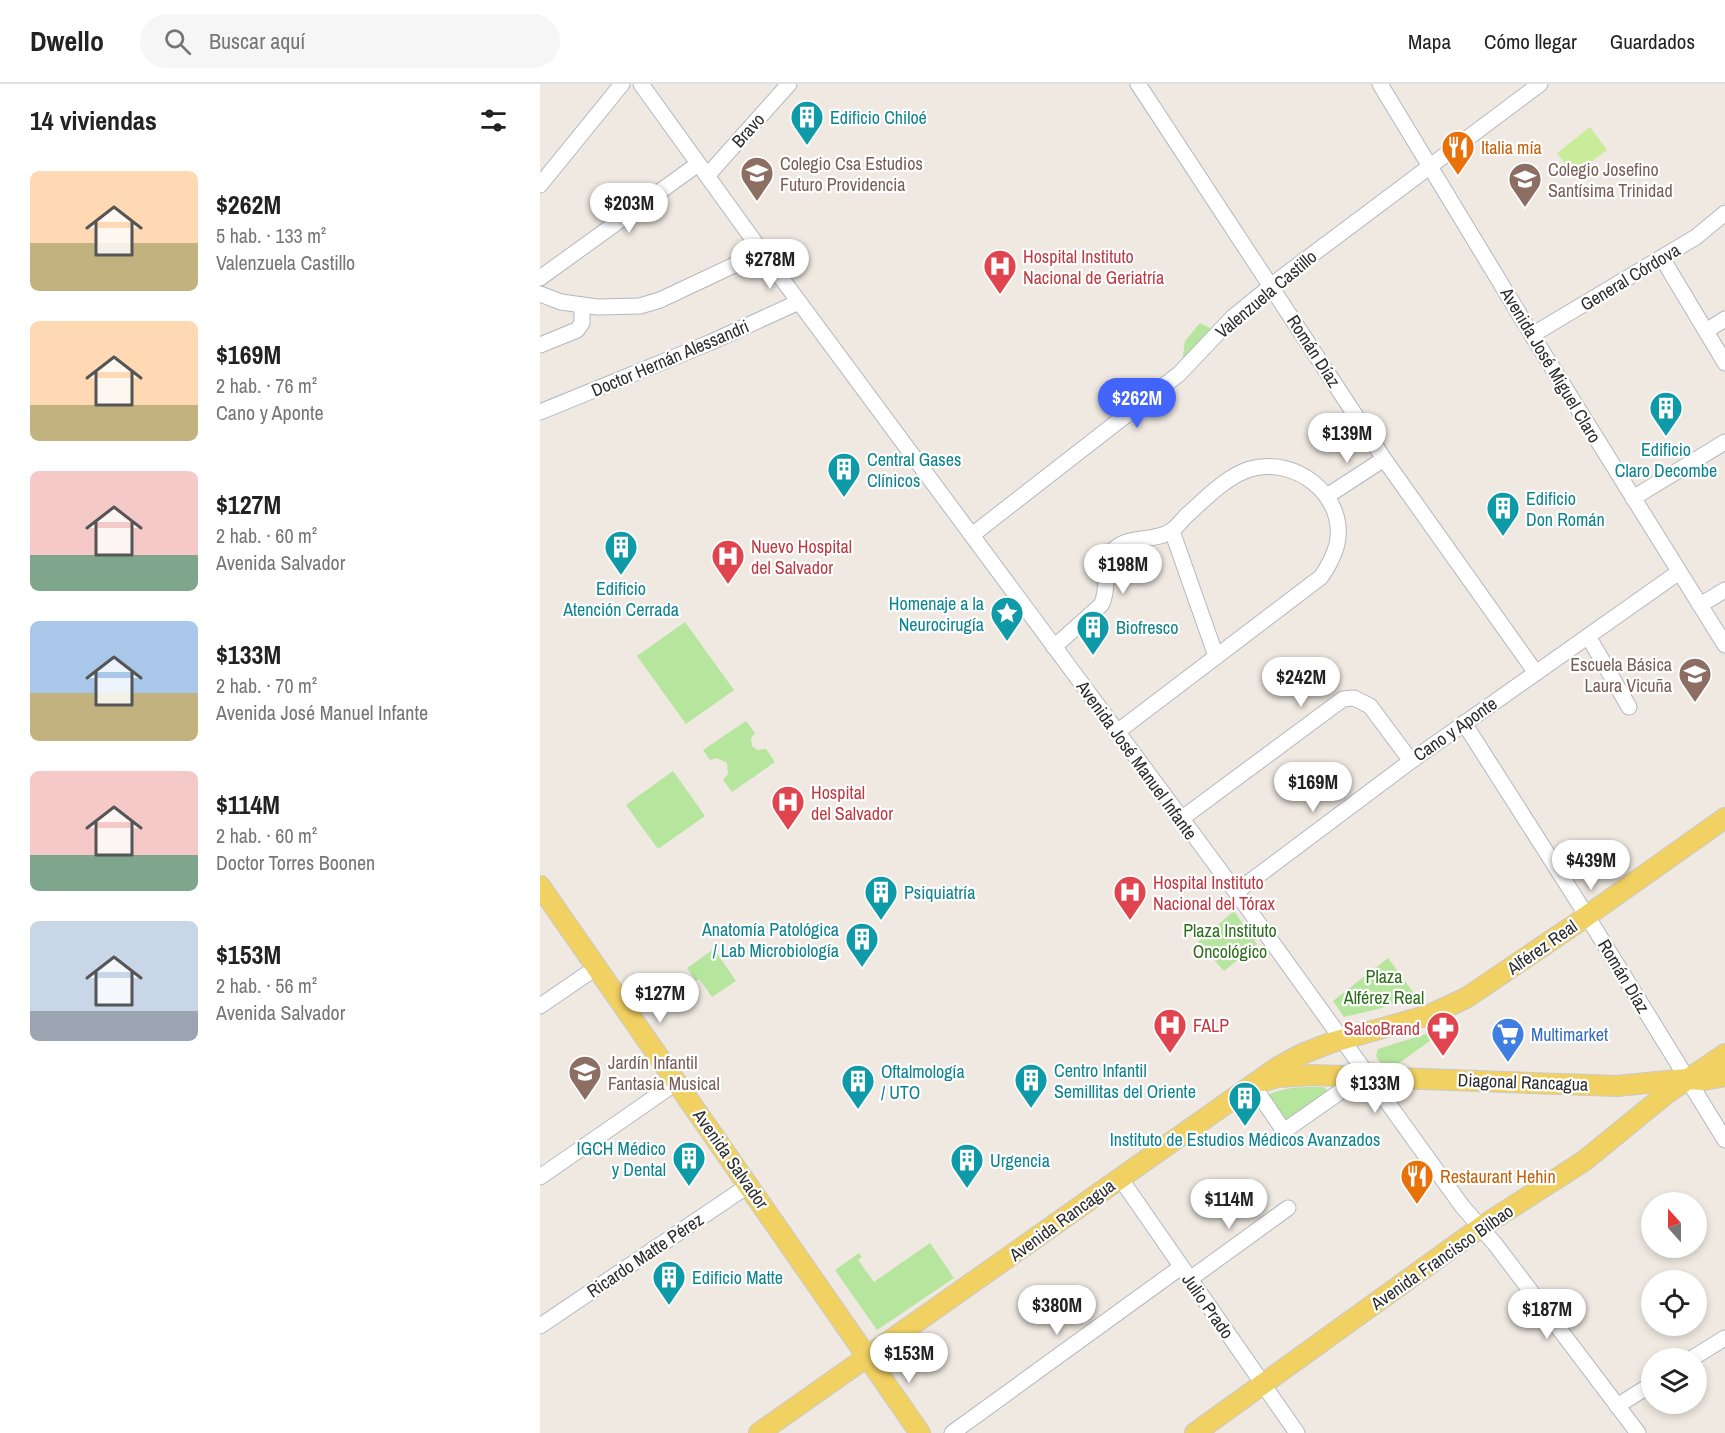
<!DOCTYPE html>
<html lang="es">
<head>
<meta charset="utf-8">
<style>
	:root { --surface:#fff; --page:#f6f6f6; --text:#222; --muted:#767676; --line:#e0e0e0; --accent:#4264fb }
	body { margin:0; font-family:"Archivo Narrow",sans-serif; background:var(--page); color:var(--text); height:100vh; display:flex; flex-direction:column; font-size:22px; white-space:nowrap }
	* { box-sizing:border-box; margin:0 }
	p { font-size:20px; color:var(--muted) }
	.icon { flex:none; width:33px; height:33px; fill:none; stroke:currentColor; stroke-width:2; stroke-linecap:round; stroke-linejoin:round }
	.map { position:relative; flex:1; overflow:hidden }
	.sheet { display:flex; flex-direction:column; background:var(--surface); width:540px }
	.sheet>* { flex:none }
	.needle { width:39px; rotate:339deg }
	.fabs { position:absolute; left:1101px; top:1108px; display:grid; gap:12px }
	.fabs a { display:grid; place-items:center; width:66px; height:66px; border-radius:50%; background:var(--surface); box-shadow:0 3px 9px #0003; font-size:30px }
	.price { position:absolute; translate:-50% -51px; padding:0 14px; border-radius:21px; background:#fff; color:#222; font-size:20px; line-height:39px; filter:drop-shadow(0 2px 3px #0008) }
	.price::after { content:''; position:absolute; left:50%; top:36px; width:18px; height:14px; margin-left:-9px; background:inherit; clip-path:polygon(0 0,100% 0,50% 100%) }
	.price.current { background:var(--accent); color:#fff }
	ul { padding:0; list-style:none }
	li { display:flex; align-items:center; gap:18px; height:150px; padding:0 30px }
	li span { display:grid; place-items:center; flex:none; width:168px; height:120px; border-radius:9px; color:#555 }
	li>.icon { margin-inline-start:auto }
	span .icon { width:72px; height:72px; fill:#fffc; stroke-width:1 }
	li b { font-size:26px }
	h2 { display:flex; justify-content:space-between; align-items:center; height:72px; padding:0 30px; font-size:26px }
	header { display:flex; align-items:center; gap:36px; box-sizing:border-box; height:84px; padding:0 30px; background:var(--surface); border-bottom:2px solid var(--line) }
	header strong { font-size:28px }
	nav { display:flex; gap:33px; margin-inline-start:auto; font-size:21px }
	.search { width:420px; height:54px; background:var(--page); display:flex; align-items:center; gap:15px; box-sizing:border-box; padding:0 21px; border-radius:33px; color:var(--muted); font-size:22px }
	main { display:flex; flex:1; min-height:0 }
	.map>svg:first-child { display:block }
	.green { fill:#b6e59e }
	.pitch { fill:#c9ec9a }
	.lines { fill:none; stroke-linecap:round; stroke-linejoin:round }
	.minor-casing { stroke:#b4b7c1; stroke-width:17 }
	.major-casing { stroke:#c9c9c9; stroke-width:22 }
	.minor { stroke:#fff; stroke-width:15 }
	.major { stroke:#f2d163; stroke-width:20 }
	.labels { text-anchor:middle; dominant-baseline:central; stroke-width:4.5; stroke-linejoin:round; paint-order:stroke }
	.culture-label { font-size:18px; fill:#0d838f; stroke:#fff; text-anchor:start }
	.street-label { font-size:18px; fill:#2e2e2e; stroke:#fff }
	.food-label { font-size:18px; fill:#c56008; stroke:#fff; text-anchor:start }
	.education-label { font-size:18px; fill:#785e54; stroke:#fff; text-anchor:start }
	.health-label { font-size:18px; fill:#be3a42; stroke:#fff; text-anchor:start }
	.park-label { font-size:18px; fill:#2c6e1b; stroke:#fff }
	.shop-label { font-size:18px; fill:#366cbe; stroke:#fff; text-anchor:start }
</style>
</head>
<body>
<header>
<strong>Dwello</strong>
<div class="search"><svg class="icon" aria-label="search" viewBox="0 0 24 24"><circle cx="10" cy="10" r="6"/><path d="M15 15l6 6"/></svg>Buscar aquí</div>
<nav><a>Mapa</a><a>Cómo llegar</a><a>Guardados</a></nav>
</header>
<main>
<section class="sheet">
<h2>14 viviendas<svg class="icon" aria-label="filters" viewBox="0 0 24 24"><path d="M4 7h16M4 17h16"/><circle cx="9" cy="7" r="2"/><circle cx="15" cy="17" r="2"/></svg></h2>
<ul>
<li><span style="background:linear-gradient(#ffd9b3 60%,#c2b280 0)"><svg class="icon" aria-label="home" viewBox="0 0 24 24"><path d="M3 11l9-7 9 7M6 9v11h12V9"/></svg></span><div><b>$262M</b><p>5 hab. · 133 m²</p><p>Valenzuela Castillo</p></div></li>
<li><span style="background:linear-gradient(#ffd9b3 70%,#c2b280 0)"><svg class="icon" aria-label="home" viewBox="0 0 24 24"><path d="M3 11l9-7 9 7M6 9v11h12V9"/></svg></span><div><b>$169M</b><p>2 hab. · 76 m²</p><p>Cano y Aponte</p></div></li>
<li><span style="background:linear-gradient(#f6c9c9 70%,#7fa58c 0)"><svg class="icon" aria-label="home" viewBox="0 0 24 24"><path d="M3 11l9-7 9 7M6 9v11h12V9"/></svg></span><div><b>$127M</b><p>2 hab. · 60 m²</p><p>Avenida Salvador</p></div></li>
<li><span style="background:linear-gradient(#a9c7e8 60%,#c2b280 0)"><svg class="icon" aria-label="home" viewBox="0 0 24 24"><path d="M3 11l9-7 9 7M6 9v11h12V9"/></svg></span><div><b>$133M</b><p>2 hab. · 70 m²</p><p>Avenida José Manuel Infante</p></div></li>
<li><span style="background:linear-gradient(#f6c9c9 70%,#7fa58c 0)"><svg class="icon" aria-label="home" viewBox="0 0 24 24"><path d="M3 11l9-7 9 7M6 9v11h12V9"/></svg></span><div><b>$114M</b><p>2 hab. · 60 m²</p><p>Doctor Torres Boonen</p></div></li>
<li><span style="background:linear-gradient(#c9d6e8 75%,#9aa5b1 0)"><svg class="icon" aria-label="home" viewBox="0 0 24 24"><path d="M3 11l9-7 9 7M6 9v11h12V9"/></svg></span><div><b>$153M</b><p>2 hab. · 56 m²</p><p>Avenida Salvador</p></div></li>
</ul>
</section>
<div class="map">
<svg width="1185" height="1349" viewBox="0 0 1185 1349">
	<rect width="100%" height="100%" fill="#efe9e1"/>
	<!-- green -->
	<g class="green">
		<path d="M660,239L676,247L642,279L645,257Z"/>
		<path d="M145,538L194,606L146,640L97,572Z"/>
		<path d="M206,637L215,649L211,654L212,662L217,666L226,665L235,678L192,708L183,696L188,690L187,679L177,674L170,676L163,666Z"/>
		<path d="M133,687L165,732L118,765L86,721Z"/>
		<path d="M694,827L717,860L684,887L658,858Z"/>
		<path d="M174,865L196,897L172,913L159,895L156,897L147,884Z"/>
		<path d="M848,874L876,912L838,925L804,933L793,917Z"/>
		<path d="M902,945L905,946L855,982L843,983L836,972L838,965Z"/>
		<path d="M784,1003L790,1009L745,1038L726,1012C744,1002 765,1003 784,1003Z"/>
		<path d="M390,1159L414,1194L337,1246L295,1186L319,1169L322,1173L318,1176L334,1198Z"/>
	</g>
	<!-- pitch -->
	<path class="pitch" d="M1050,43L1067,66L1034,91L1017,69Z"/>
	<g class="lines">
		<defs>
			<g id="minor">
				<path d="M101,0L222,168L696,808L922,1122L955,1160L1098,1349"/>
				<path d="M598,0L844,375L996,589"/>
				<path d="M840,0L992,251L1185,561"/>
				<path d="M167,92L249,0"/>
				<path d="M0,101L82,0"/>
				<path d="M1122,174L1185,279"/>
				<path d="M0,194L158,80"/>
				<path d="M0,210L21,218L57,223L100,222L120,216L222,168"/>
				<path d="M1166,247L1185,235"/>
				<path d="M992,251L1156,153L1185,129"/>
				<path d="M0,261L37,246L42,239V221"/>
				<path d="M0,328L169,259L259,218"/>
				<path d="M787,412L844,375"/>
				<path d="M1093,414L1185,358"/>
				<path d="M632,447L676,572"/>
				<path d="M432,451L639,290L693,233L741,194L1000,0"/>
				<path d="M1160,521L1185,506"/>
				<path d="M1048,552L1089,623"/>
				<path d="M514,563L561,521C570,505 562,480 572,468C585,450 614,459 631,447C637,443 642,436 647,431C665,415 687,392 710,385C755,372 807,411 797,460C794,472 788,483 781,493L577,648"/>
				<path d="M924,639L1047,832L1185,1056"/>
				<path d="M641,735L803,615L814,614L830,622L871,677"/>
				<path d="M696,808L871,677L1139,488"/>
				<path d="M0,922L57,883"/>
				<path d="M712,1000L744,1047L804,1005L812,992"/>
				<path d="M0,1093L137,998"/>
				<path d="M580,1094L757,1349"/>
				<path d="M650,1195L748,1124"/>
				<path d="M0,1242L209,1101"/>
				<path d="M1151,1275L1185,1254"/>
				<path d="M1077,1322L1112,1300"/>
				<path d="M412,1349L641,1183"/>
			</g>
			<g id="major">
				<path d="M0,802L380,1349"/>
				<path d="M724,997L738,993L773,991L1077,1002L1147,995L1164,996L1185,992"/>
				<path d="M219,1349L738,983L762,970L790,959L889,931L926,914L1034,841L1185,734"/>
				<path d="M655,1349L941,1143L1044,1077L1126,1010L1185,970"/>
			</g>
		</defs>
		<!-- minor casing -->
		<use href="#minor" class="minor-casing"/>
		<!-- major casing -->
		<use href="#major" class="major-casing"/>
		<!-- minor -->
		<use href="#minor" class="minor"/>
		<!-- major -->
		<use href="#major" class="major"/>
	</g>
	<!-- icons -->
	<defs>
		<symbol id="building-pin" viewBox="-11 -11 22 30"><path d="M0 17L-7.5 6A9.5 9.5 0 1 1 7.5 6Z" fill="#0f9aa8" stroke="#fff"/><path d="M-4-6H4V6H1V3H-1V6H-4ZM-2.5-4.3h1.7v1.8h-1.7ZM.8-4.3h1.7v1.8H.8ZM-2.5-1h1.7V.8h-1.7ZM.8-1h1.7V.8H.8Z" fill="#fff"/></symbol>
		<symbol id="restaurant-pin" viewBox="-11 -11 22 30"><path d="M0 17L-7.5 6A9.5 9.5 0 1 1 7.5 6Z" fill="#e8710a" stroke="#fff"/><path d="M-5-6h1v4h1v-4h1v4h1v-4h1v5L-1.5 .5V6h-2V.5L-5-1ZM5-6V6H3V1.5H1.5Q1.5-4 5-6Z" fill="#fff"/></symbol>
		<symbol id="school-pin" viewBox="-11 -11 22 30"><path d="M0 17L-7.5 6A9.5 9.5 0 1 1 7.5 6Z" fill="#8d6e63" stroke="#fff"/><path d="M0-5L7-2L0 1L-7-2ZM-4 1L0 2.5L4 1V4Q0 6-4 4Z" fill="#fff"/></symbol>
		<symbol id="hospital-pin" viewBox="-11 -11 22 30"><path d="M0 17L-7.5 6A9.5 9.5 0 1 1 7.5 6Z" fill="#e0444e" stroke="#fff"/><path d="M-5-5h3v3.5h4V-5h3V5h-3V1.5h-4V5h-3Z" fill="#fff"/></symbol>
		<symbol id="sight-pin" viewBox="-11 -11 22 30"><path d="M0 17L-7.5 6A9.5 9.5 0 1 1 7.5 6Z" fill="#0f9aa8" stroke="#fff"/><path d="M0-6L1.8-2.2L6-1.7L2.9 1.2L3.7 5.4L0 3.3L-3.7 5.4L-2.9 1.2L-6-1.7L-1.8-2.2Z" fill="#fff"/></symbol>
		<symbol id="pharmacy-pin" viewBox="-11 -11 22 30"><path d="M0 17L-7.5 6A9.5 9.5 0 1 1 7.5 6Z" fill="#e0444e" stroke="#fff"/><path d="M-2-6h4v4h4v4h-4v4h-4v-4h-4v-4h4Z" fill="#fff"/></symbol>
		<symbol id="supermarket-pin" viewBox="-11 -11 22 30"><path d="M0 17L-7.5 6A9.5 9.5 0 1 1 7.5 6Z" fill="#3f7fe0" stroke="#fff"/><path d="M-6-5.5h2.5l.6 2H6L4.5 2H-2.5L-4.4-4H-6ZM-1.5 3.2a1.3 1.3 0 1 0 .1 0ZM3 3.2a1.3 1.3 0 1 0 .1 0Z" fill="#fff"/></symbol>
	</defs>
	<g fill-rule="evenodd">
		<use href="#building-pin" x="248" y="14" width="38" height="52"/>
		<use href="#restaurant-pin" x="899" y="44" width="38" height="52"/>
		<use href="#school-pin" x="198" y="70" width="38" height="52"/>
		<use href="#school-pin" x="966" y="76" width="38" height="52"/>
		<use href="#hospital-pin" x="441" y="163" width="38" height="52"/>
		<use href="#building-pin" x="1107" y="305" width="38" height="52"/>
		<use href="#building-pin" x="285" y="366" width="38" height="52"/>
		<use href="#building-pin" x="944" y="405" width="38" height="52"/>
		<use href="#building-pin" x="62" y="444" width="38" height="52"/>
		<use href="#hospital-pin" x="169" y="453" width="38" height="52"/>
		<use href="#sight-pin" x="448" y="510" width="38" height="52"/>
		<use href="#building-pin" x="534" y="524" width="38" height="52"/>
		<use href="#school-pin" x="1136" y="571" width="38" height="52"/>
		<use href="#hospital-pin" x="229" y="699" width="38" height="52"/>
		<use href="#building-pin" x="322" y="789" width="38" height="52"/>
		<use href="#hospital-pin" x="571" y="789" width="38" height="52"/>
		<use href="#building-pin" x="303" y="836" width="38" height="52"/>
		<use href="#hospital-pin" x="611" y="922" width="38" height="52"/>
		<use href="#pharmacy-pin" x="884" y="925" width="38" height="52"/>
		<use href="#supermarket-pin" x="949" y="931" width="38" height="52"/>
		<use href="#school-pin" x="26" y="969" width="38" height="52"/>
		<use href="#building-pin" x="472" y="977" width="38" height="52"/>
		<use href="#building-pin" x="299" y="978" width="38" height="52"/>
		<use href="#building-pin" x="686" y="995" width="38" height="52"/>
		<use href="#building-pin" x="130" y="1055" width="38" height="52"/>
		<use href="#building-pin" x="408" y="1057" width="38" height="52"/>
		<use href="#restaurant-pin" x="858" y="1073" width="38" height="52"/>
		<use href="#building-pin" x="110" y="1174" width="38" height="52"/>
	</g>
	<g class="labels">
		<!-- culture labels -->
		<g class="culture-label">
			<text x="290" y="33">Edificio Chiloé</text>
			<text x="1126" y="365" text-anchor="middle">Edificio<tspan x="1126" dy="21">Claro Decombe</tspan></text>
			<text x="327" y="375">Central Gases<tspan x="327" dy="21">Clínicos</tspan></text>
			<text x="986" y="414">Edificio<tspan x="986" dy="21">Don Román</tspan></text>
			<text x="81" y="504" text-anchor="middle">Edificio<tspan x="81" dy="21">Atención Cerrada</tspan></text>
			<text x="444" y="519" text-anchor="end">Homenaje a la<tspan x="444" dy="21">Neurocirugía</tspan></text>
			<text x="576" y="543">Biofresco</text>
			<text x="364" y="808">Psiquiatría</text>
			<text x="299" y="845" text-anchor="end">Anatomía Patológica<tspan x="299" dy="21">/ Lab Microbiología</tspan></text>
			<text x="514" y="986">Centro Infantil<tspan x="514" dy="21">Semillitas del Oriente</tspan></text>
			<text x="341" y="987">Oftalmología<tspan x="341" dy="21">/ UTO</tspan></text>
			<text x="705" y="1055" text-anchor="middle">Instituto de Estudios Médicos Avanzados</text>
			<text x="126" y="1064" text-anchor="end">IGCH Médico<tspan x="126" dy="21">y Dental</tspan></text>
			<text x="450" y="1076">Urgencia</text>
			<text x="152" y="1193">Edificio Matte</text>
		</g>
		<!-- street labels -->
		<g class="street-label">
			<text transform="translate(208 46) rotate(-48)">Bravo</text>
			<text transform="translate(1090 193) rotate(-31)">General Córdova</text>
			<text transform="translate(726 210) rotate(-40)">Valenzuela Castillo</text>
			<text transform="translate(774 267) rotate(57)">Román Díaz</text>
			<text transform="translate(130 274) rotate(-23)">Doctor Hernán Alessandri</text>
			<text transform="translate(1011 281) rotate(59)">Avenida José Miguel Claro</text>
			<text transform="translate(915 645) rotate(-35)">Cano y Aponte</text>
			<text transform="translate(597 676) rotate(54)">Avenida José Manuel Infante</text>
			<text transform="translate(1002 863) rotate(-35)">Alférez Real</text>
			<text transform="translate(1084 892) rotate(59)">Román Díaz</text>
			<text transform="translate(983 998) rotate(2)">Diagonal Rancagua</text>
			<text transform="translate(191 1075) rotate(55)">Avenida Salvador</text>
			<text transform="translate(522 1136) rotate(-36)">Avenida Rancagua</text>
			<text transform="translate(105 1171) rotate(-34)">Ricardo Matte Pérez</text>
			<text transform="translate(902 1173) rotate(-35)">Avenida Francisco Bilbao</text>
			<text transform="translate(668 1222) rotate(55)">Julio Prado</text>
		</g>
		<!-- food labels -->
		<g class="food-label">
			<text x="941" y="63">Italia mía</text>
			<text x="900" y="1092">Restaurant Hehin</text>
		</g>
		<!-- education labels -->
		<g class="education-label">
			<text x="240" y="79">Colegio Csa Estudios<tspan x="240" dy="21">Futuro Providencia</tspan></text>
			<text x="1008" y="85">Colegio Josefino<tspan x="1008" dy="21">Santísima Trinidad</tspan></text>
			<text x="1132" y="580" text-anchor="end">Escuela Básica<tspan x="1132" dy="21">Laura Vicuña</tspan></text>
			<text x="68" y="978">Jardín Infantil<tspan x="68" dy="21">Fantasía Musical</tspan></text>
		</g>
		<!-- health labels -->
		<g class="health-label">
			<text x="483" y="172">Hospital Instituto<tspan x="483" dy="21">Nacional de Geriatría</tspan></text>
			<text x="211" y="462">Nuevo Hospital<tspan x="211" dy="21">del Salvador</tspan></text>
			<text x="271" y="708">Hospital<tspan x="271" dy="21">del Salvador</tspan></text>
			<text x="613" y="798">Hospital Instituto<tspan x="613" dy="21">Nacional del Tórax</tspan></text>
			<text x="653" y="941">FALP</text>
			<text x="880" y="944" text-anchor="end">SalcoBrand</text>
		</g>
		<!-- park labels -->
		<g class="park-label">
			<text x="690" y="846">Plaza Instituto<tspan x="690" dy="21">Oncológico</tspan></text>
			<text x="844" y="892">Plaza<tspan x="844" dy="21">Alférez Real</tspan></text>
		</g>
		<!-- shop labels -->
		<g class="shop-label">
			<text x="991" y="950">Multimarket</text>
		</g>
	</g>
</svg>
<div class="fabs">
<a><svg class="needle" viewBox="-14 -14 28 28"><path d="M0-13l5 13h-10z" fill="#e53935"/><path d="M0 13l5-13h-10z" fill="#767676"/></svg></a>
<a><svg class="icon" aria-label="locate" viewBox="0 0 24 24"><circle cx="12" cy="12" r="6"/><path d="M12 2v4M12 18v4M2 12h4M18 12h4"/></svg></a>
<a><svg class="icon" aria-label="layers" viewBox="0 0 24 24"><path d="M12 4l9 5-9 5-9-5zM3 14l9 5 9-5"/></svg></a>
</div>
<b class="price" style="left:89px;top:150px">$203M</b>
<b class="price" style="left:230px;top:206px">$278M</b>
<b class="price current" style="left:597px;top:345px">$262M</b>
<b class="price" style="left:807px;top:380px">$139M</b>
<b class="price" style="left:583px;top:511px">$198M</b>
<b class="price" style="left:761px;top:624px">$242M</b>
<b class="price" style="left:773px;top:729px">$169M</b>
<b class="price" style="left:1051px;top:807px">$439M</b>
<b class="price" style="left:120px;top:940px">$127M</b>
<b class="price" style="left:835px;top:1030px">$133M</b>
<b class="price" style="left:689px;top:1146px">$114M</b>
<b class="price" style="left:517px;top:1252px">$380M</b>
<b class="price" style="left:1007px;top:1256px">$187M</b>
<b class="price" style="left:369px;top:1300px">$153M</b>
</div>
</main>
</body>
</html>
